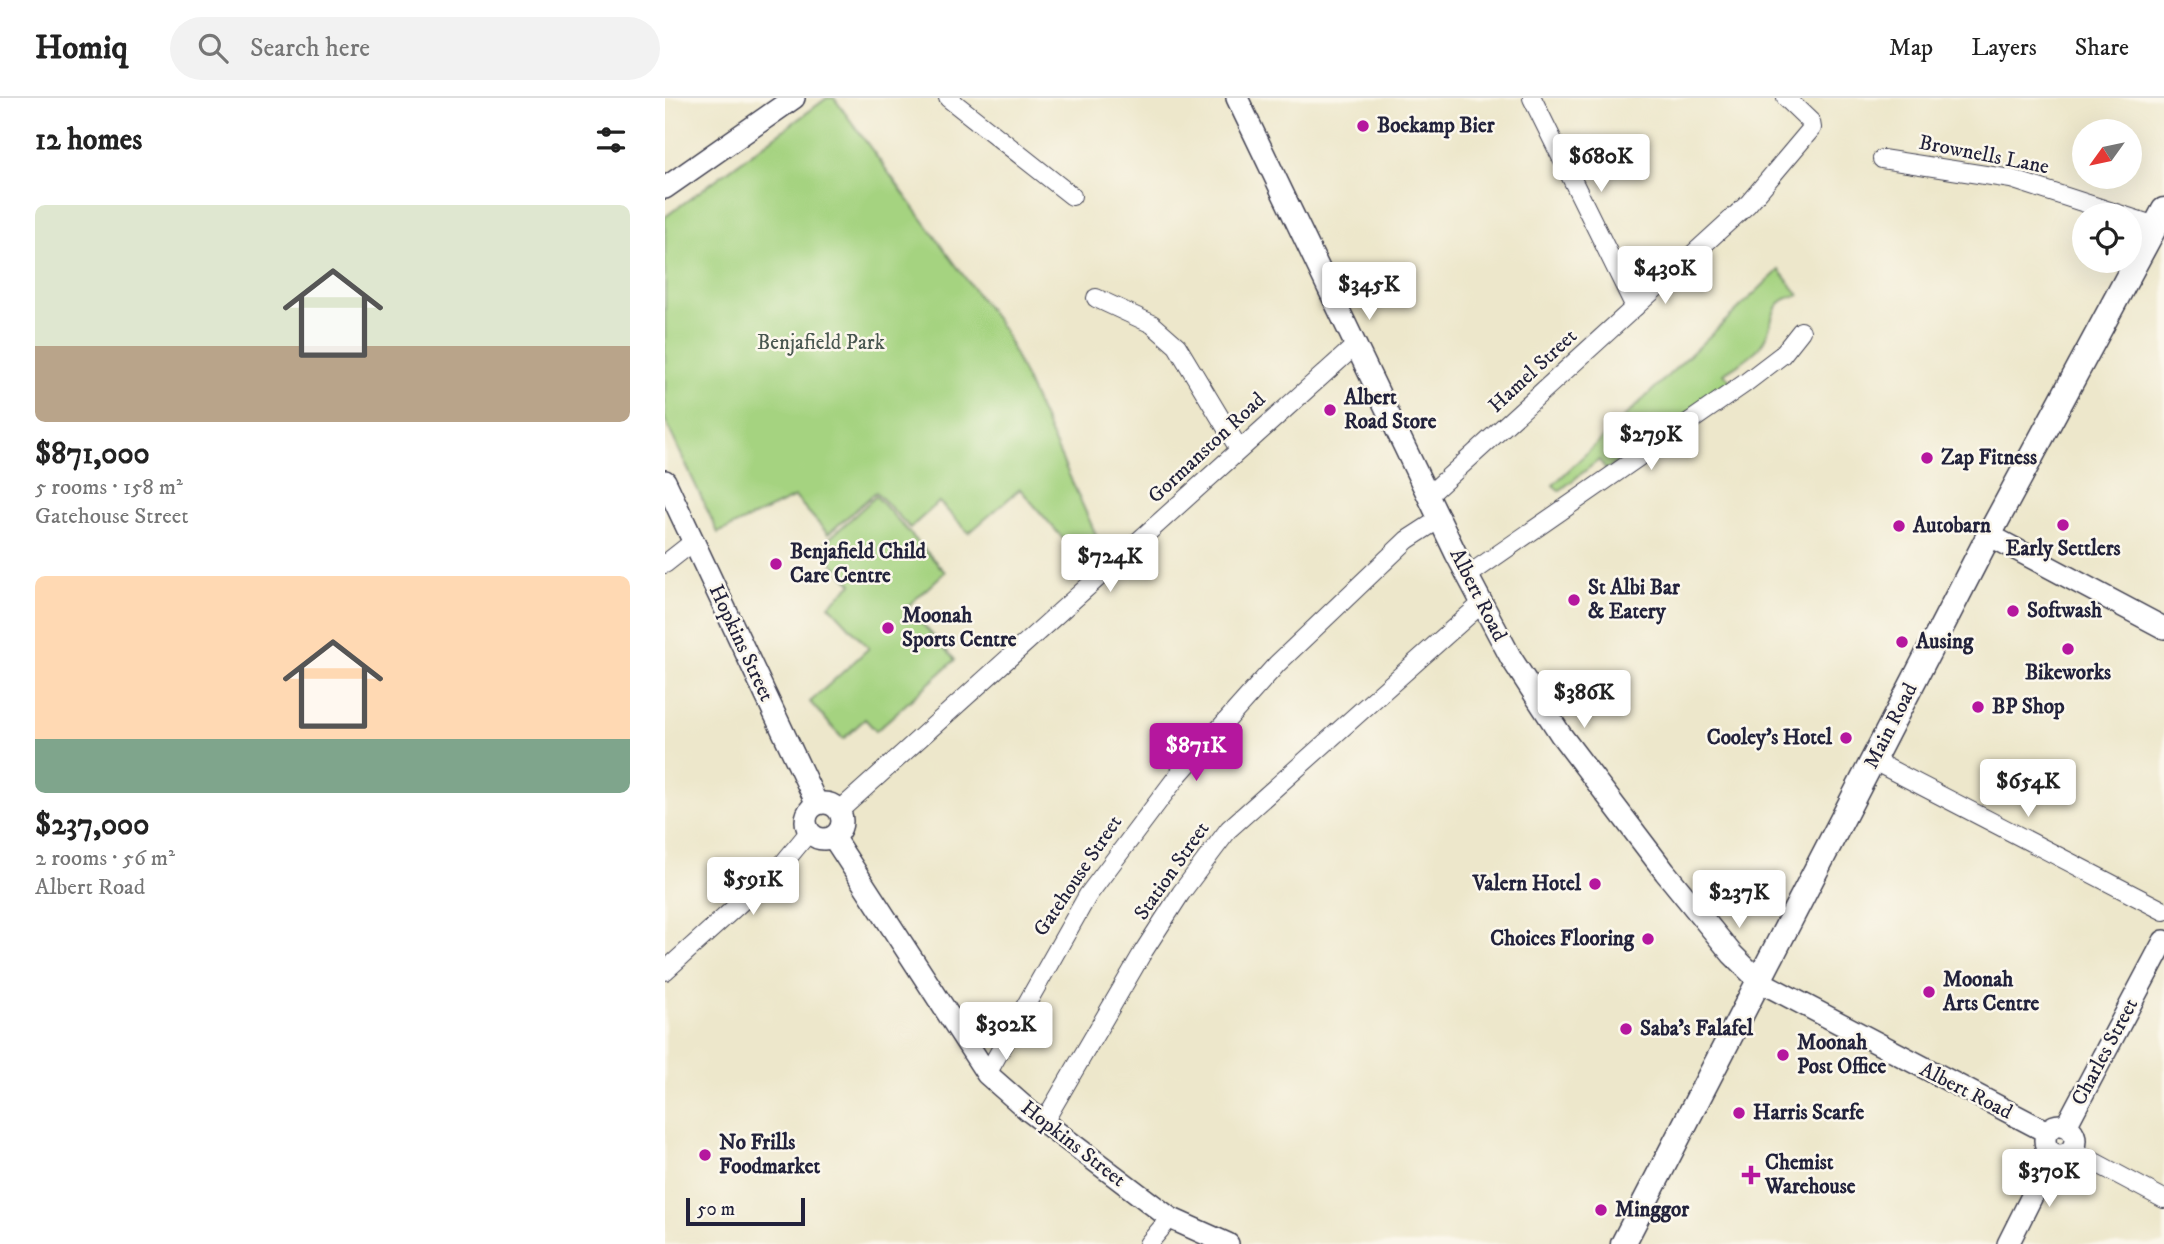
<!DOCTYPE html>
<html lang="en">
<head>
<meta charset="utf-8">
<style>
	:root { --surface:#fff; --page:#f2f2f2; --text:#222; --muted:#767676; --line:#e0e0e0; --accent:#b5179e }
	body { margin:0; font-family:"IM FELL DW Pica",serif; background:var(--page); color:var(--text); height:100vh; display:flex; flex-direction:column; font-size:26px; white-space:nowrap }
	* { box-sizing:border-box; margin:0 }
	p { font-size:23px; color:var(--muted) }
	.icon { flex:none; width:38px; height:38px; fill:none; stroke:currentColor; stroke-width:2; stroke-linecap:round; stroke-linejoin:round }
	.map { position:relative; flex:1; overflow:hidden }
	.panel { display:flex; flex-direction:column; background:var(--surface); width:665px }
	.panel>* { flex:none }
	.needle { width:46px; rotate:237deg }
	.controls { position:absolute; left:1407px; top:21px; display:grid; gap:14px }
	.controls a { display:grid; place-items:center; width:70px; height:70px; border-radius:50%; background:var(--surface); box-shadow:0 7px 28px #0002; font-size:35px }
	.scale { position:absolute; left:21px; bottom:18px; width:119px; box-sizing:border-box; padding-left:7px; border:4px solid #22223b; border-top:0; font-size:19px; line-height:24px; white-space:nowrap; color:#22223b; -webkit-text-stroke:5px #fbf7ec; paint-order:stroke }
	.price { position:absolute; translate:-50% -60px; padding:0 16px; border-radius:7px; background:#fff; color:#222; font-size:23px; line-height:46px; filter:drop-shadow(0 2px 4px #0008) }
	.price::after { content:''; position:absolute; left:50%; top:42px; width:21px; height:16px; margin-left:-10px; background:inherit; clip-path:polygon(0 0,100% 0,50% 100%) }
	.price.on { background:var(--accent); color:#fff }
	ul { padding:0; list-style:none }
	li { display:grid; align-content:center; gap:14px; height:371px; padding:0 35px }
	li span { display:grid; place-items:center; height:217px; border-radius:10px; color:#555 }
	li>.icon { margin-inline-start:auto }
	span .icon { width:126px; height:126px; fill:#fffc; stroke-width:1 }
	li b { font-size:30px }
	h2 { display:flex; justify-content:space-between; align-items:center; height:84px; padding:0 35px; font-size:30px }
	header { display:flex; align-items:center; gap:42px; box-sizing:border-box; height:98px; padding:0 35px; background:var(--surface); border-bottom:2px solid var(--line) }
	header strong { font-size:33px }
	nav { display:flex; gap:38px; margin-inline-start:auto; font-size:24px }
	.search { width:490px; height:63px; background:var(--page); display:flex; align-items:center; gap:18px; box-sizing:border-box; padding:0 24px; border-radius:38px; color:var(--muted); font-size:26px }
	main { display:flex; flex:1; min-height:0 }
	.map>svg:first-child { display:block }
	.green { fill:#a5d380; stroke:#647a5e; stroke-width:2 }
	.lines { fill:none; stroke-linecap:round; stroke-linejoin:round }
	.minor-casing { stroke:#404051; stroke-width:20 }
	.tertiary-casing { stroke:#404051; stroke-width:24 }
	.secondary-casing { stroke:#404051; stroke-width:27 }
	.minor { stroke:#fff; stroke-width:18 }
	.tertiary { stroke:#fff; stroke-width:21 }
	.secondary { stroke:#fff; stroke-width:24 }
	.poi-dot { fill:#b5179e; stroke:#fbf7ec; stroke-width:2.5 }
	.labels { text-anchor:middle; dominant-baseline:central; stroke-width:5; stroke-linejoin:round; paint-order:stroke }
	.poi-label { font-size:21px; font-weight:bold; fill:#22223b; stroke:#fbf7ec; text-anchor:start }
	.street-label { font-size:21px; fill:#22223b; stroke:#fbf7ec }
	.park-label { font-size:21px; fill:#495750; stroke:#fbf7ec }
</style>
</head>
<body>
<header>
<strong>Homiq</strong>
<div class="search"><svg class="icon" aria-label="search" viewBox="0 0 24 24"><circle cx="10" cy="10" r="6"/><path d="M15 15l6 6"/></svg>Search here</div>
<nav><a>Map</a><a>Layers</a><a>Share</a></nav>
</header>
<main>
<section class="panel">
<h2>12 homes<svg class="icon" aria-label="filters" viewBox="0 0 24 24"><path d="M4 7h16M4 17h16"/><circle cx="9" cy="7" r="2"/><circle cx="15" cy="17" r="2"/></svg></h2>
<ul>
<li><span style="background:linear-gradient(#dfe7d0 65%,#b9a48a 0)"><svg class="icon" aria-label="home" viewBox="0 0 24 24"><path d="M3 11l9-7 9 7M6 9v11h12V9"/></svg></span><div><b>$871,000</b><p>5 rooms · 158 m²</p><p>Gatehouse Street</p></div></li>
<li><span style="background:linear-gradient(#ffd9b3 75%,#7fa58c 0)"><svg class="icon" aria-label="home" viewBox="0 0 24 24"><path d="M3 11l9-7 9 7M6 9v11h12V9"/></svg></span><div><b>$237,000</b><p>2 rooms · 56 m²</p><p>Albert Road</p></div></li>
</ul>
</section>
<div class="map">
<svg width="1499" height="1146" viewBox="0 0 1499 1146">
	<rect width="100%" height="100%" fill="#fbf7ec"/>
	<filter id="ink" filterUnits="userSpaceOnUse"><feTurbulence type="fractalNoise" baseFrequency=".0143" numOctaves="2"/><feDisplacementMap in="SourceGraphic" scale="14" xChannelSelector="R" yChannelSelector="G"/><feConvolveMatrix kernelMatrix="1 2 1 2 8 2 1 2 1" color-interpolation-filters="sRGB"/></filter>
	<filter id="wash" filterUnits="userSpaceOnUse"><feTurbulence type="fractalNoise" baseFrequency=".00686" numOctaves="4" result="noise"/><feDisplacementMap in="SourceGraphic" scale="28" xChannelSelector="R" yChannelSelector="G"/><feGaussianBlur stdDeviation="1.57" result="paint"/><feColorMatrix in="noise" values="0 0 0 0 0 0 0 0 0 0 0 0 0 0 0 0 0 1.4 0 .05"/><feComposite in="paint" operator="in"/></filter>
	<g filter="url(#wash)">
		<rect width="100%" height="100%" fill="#ede7cb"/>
		<!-- green -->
		<g class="green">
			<path d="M162,0H169L339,233L437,450L420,466L355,391L304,435L274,404L245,430L211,394L163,436L130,399L53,435L0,322V119Z"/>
			<path d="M1114,172L1134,197C1099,203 1113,224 1096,247C1087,259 1071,267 1059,275L1067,285L941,372L934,362L894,393L888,387Z"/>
			<path d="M211,398L280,474L242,509L290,562L211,633L200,621L178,641L145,604L204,550L164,507L187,486L154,450Z"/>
		</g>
	</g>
	<g filter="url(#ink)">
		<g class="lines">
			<defs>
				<g id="minor">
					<path d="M283,0L407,98"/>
					<path d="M867,0L970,209"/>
					<path d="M1217,61L1346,81L1491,128"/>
					<path d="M431,200L487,226L512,248L574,351"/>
					<path d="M765,396L1083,106L1147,30L1146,24L1121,0"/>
					<path d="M0,466L28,444"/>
					<path d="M802,478L1079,286L1117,257L1136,233"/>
					<path d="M1209,663L1499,813"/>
					<path d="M174,713L691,247"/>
					<path d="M0,873L116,768L144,734"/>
					<path d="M322,976L423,797L514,676L612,566L742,442L776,420"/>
					<path d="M379,1024L478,854L516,795L564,731L816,506"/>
					<path d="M1407,1052L1499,1101"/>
					<path d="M483,1146L505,1120"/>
				</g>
				<g id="tertiary">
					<path d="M572,0L791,456L846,560L896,637L1000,774L1067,856L1094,883L1382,1034"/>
					<path d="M0,90L129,0"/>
					<path d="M0,383L152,706"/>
					<path d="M1324,437L1499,530"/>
					<circle cx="159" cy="723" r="18"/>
					<path d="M168,739L322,976L364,1013L505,1120L563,1146"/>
					<circle cx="1395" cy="1042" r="15"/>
					<path d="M1401,1028L1499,843"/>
					<path d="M1343,1146L1388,1056"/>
				</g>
				<path id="secondary" d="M958,1146L1324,437L1499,112"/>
			</defs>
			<!-- minor casing -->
			<use href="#minor" class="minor-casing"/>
			<!-- tertiary casing -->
			<use href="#tertiary" class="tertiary-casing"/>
			<!-- secondary casing -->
			<use href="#secondary" class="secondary-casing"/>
			<!-- minor -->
			<use href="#minor" class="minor"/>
			<!-- tertiary -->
			<use href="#tertiary" class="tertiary"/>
			<!-- secondary -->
			<use href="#secondary" class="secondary"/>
		</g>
	</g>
	<!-- markers -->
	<g class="poi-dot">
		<circle cx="698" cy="28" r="7"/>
		<circle cx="665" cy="312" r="7"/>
		<circle cx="1262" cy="360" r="7"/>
		<circle cx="1398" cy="427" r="7"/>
		<circle cx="1234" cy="428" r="7"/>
		<circle cx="111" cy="466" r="7"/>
		<circle cx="909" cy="502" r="7"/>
		<circle cx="1348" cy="513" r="7"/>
		<circle cx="223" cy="530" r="7"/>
		<circle cx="1237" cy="544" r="7"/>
		<circle cx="1403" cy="551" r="7"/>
		<circle cx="1313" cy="609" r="7"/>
		<circle cx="1181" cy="640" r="7"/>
		<circle cx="930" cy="786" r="7"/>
		<circle cx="983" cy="841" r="7"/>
		<circle cx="1264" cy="894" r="7"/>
		<circle cx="961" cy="931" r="7"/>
		<circle cx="1118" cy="957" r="7"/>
		<circle cx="1074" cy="1015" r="7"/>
		<circle cx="40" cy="1057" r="7"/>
		<path d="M1082.5 1066.5h7v7h7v7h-7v7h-7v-7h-7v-7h7z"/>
		<circle cx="936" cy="1112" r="7"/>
	</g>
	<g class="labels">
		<!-- poi labels -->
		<g class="poi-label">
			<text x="712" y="28">Boekamp Bier</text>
			<text x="679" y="300">Albert<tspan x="679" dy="24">Road Store</tspan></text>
			<text x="1276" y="360">Zap Fitness</text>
			<text x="1248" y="428">Autobarn</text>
			<text x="1398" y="451" text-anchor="middle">Early Settlers</text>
			<text x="125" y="454">Benjafield Child<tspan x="125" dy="24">Care Centre</tspan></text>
			<text x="923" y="490">St Albi Bar<tspan x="923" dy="24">&amp; Eatery</tspan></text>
			<text x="1362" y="513">Softwash</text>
			<text x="237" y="518">Moonah<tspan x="237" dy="24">Sports Centre</tspan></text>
			<text x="1251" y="544">Ausing</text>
			<text x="1403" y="575" text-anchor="middle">Bikeworks</text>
			<text x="1327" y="609">BP Shop</text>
			<text x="1167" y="640" text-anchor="end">Cooley's Hotel</text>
			<text x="916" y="786" text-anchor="end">Valern Hotel</text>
			<text x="969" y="841" text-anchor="end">Choices Flooring</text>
			<text x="1278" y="882">Moonah<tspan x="1278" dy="24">Arts Centre</tspan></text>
			<text x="975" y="931">Saba's Falafel</text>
			<text x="1132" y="945">Moonah<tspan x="1132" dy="24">Post Office</tspan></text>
			<text x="1088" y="1015">Harris Scarfe</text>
			<text x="54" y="1045">No Frills<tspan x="54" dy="24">Foodmarket</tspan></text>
			<text x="1100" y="1065">Chemist<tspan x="1100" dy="24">Warehouse</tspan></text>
			<text x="950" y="1112">Minggor</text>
		</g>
		<!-- street labels -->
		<g class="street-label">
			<text transform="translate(1319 57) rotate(11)">Brownells Lane</text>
			<text transform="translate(868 273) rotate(-43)">Hamel Street</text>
			<text transform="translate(542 350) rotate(-43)">Gormanston Road</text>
			<text transform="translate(813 497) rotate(63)">Albert Road</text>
			<text transform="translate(76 545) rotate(65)">Hopkins Street</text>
			<text transform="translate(1226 628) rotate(-63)">Main Road</text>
			<text transform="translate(507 773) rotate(-55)">Station Street</text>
			<text transform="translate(413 778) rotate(-56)">Gatehouse Street</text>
			<text transform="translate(1440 954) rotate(-62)">Charles Street</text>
			<text transform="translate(1301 993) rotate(27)">Albert Road</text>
			<text transform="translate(408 1046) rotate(38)">Hopkins Street</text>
		</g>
		<!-- park labels -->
		<g class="park-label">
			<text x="156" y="245">Benjafield Park</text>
		</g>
	</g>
</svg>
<div class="controls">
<a><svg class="needle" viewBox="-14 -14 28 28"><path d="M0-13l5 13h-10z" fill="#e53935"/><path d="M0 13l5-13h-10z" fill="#767676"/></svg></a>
<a><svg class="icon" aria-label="locate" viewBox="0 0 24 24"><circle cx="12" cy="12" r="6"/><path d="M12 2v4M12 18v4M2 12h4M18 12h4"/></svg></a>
</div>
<div class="scale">50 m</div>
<b class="price" style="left:936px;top:96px">$680K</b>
<b class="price" style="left:1000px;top:208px">$430K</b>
<b class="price" style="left:704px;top:224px">$345K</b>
<b class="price" style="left:986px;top:374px">$279K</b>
<b class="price" style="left:445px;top:496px">$724K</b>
<b class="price" style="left:919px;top:632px">$386K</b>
<b class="price on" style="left:531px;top:685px">$871K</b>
<b class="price" style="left:1363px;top:721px">$654K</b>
<b class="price" style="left:88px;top:819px">$591K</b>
<b class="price" style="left:1074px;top:832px">$237K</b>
<b class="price" style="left:341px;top:964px">$302K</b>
<b class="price" style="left:1384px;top:1111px">$370K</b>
</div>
</main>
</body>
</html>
